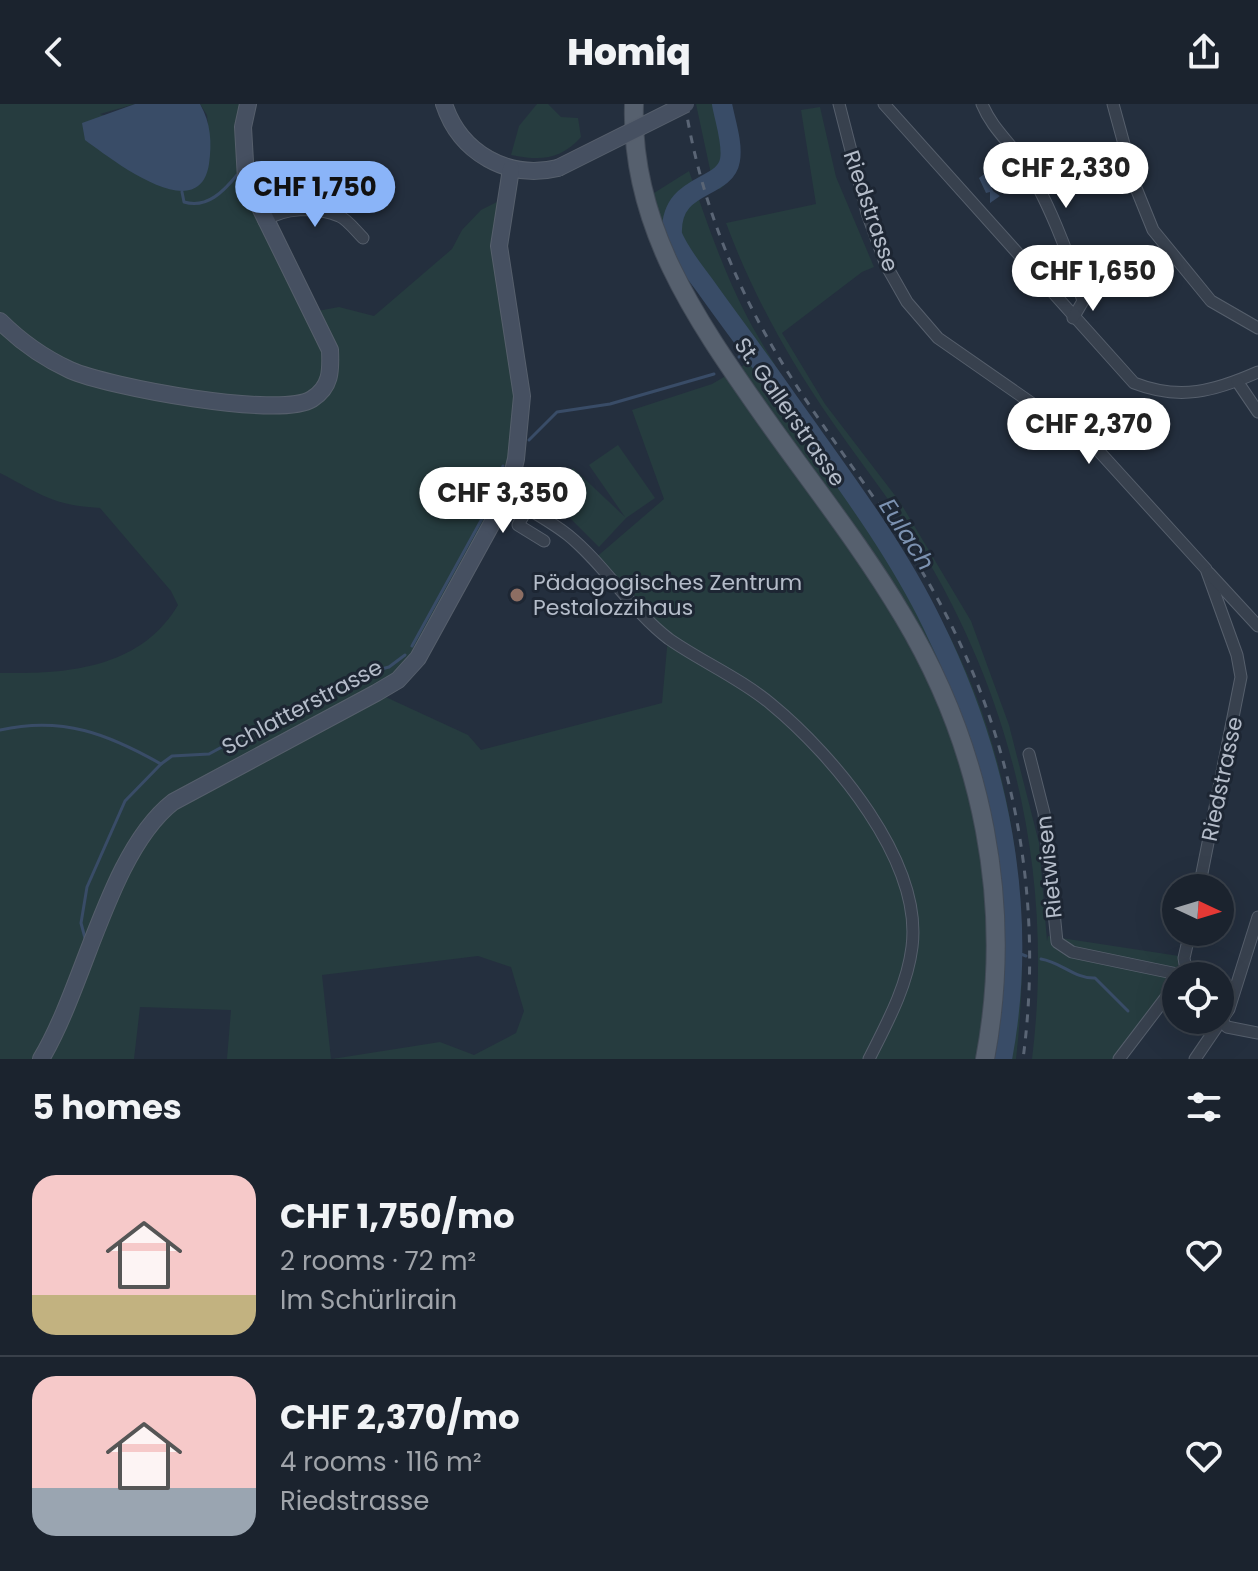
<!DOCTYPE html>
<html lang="en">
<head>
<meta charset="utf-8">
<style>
	:root { --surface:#1b232e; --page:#242b36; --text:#f1f3f6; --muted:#a0a4aa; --line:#39404a; --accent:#8ab4f8 }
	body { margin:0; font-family:Poppins,sans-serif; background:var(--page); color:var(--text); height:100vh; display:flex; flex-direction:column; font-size:30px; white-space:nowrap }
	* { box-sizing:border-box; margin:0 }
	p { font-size:26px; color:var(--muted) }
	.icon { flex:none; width:44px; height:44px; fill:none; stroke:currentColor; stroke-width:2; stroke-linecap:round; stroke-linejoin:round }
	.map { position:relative; height:955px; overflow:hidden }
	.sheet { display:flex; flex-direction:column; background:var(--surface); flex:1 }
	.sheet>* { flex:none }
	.needle { width:52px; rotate:94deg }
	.tools { position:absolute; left:1162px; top:770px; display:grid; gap:16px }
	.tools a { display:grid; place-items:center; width:72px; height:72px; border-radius:50%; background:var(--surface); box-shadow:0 8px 32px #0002,0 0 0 2px var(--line); font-size:40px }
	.price { position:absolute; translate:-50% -68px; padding:0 18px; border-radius:28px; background:#fff; color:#222; font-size:26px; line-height:52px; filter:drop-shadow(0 2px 4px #0008) }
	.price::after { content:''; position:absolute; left:50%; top:48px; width:24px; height:18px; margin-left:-12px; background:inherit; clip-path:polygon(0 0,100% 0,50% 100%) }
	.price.selected { background:var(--accent); color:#111 }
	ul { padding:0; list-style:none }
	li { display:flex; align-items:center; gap:24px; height:200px; padding:0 32px }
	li+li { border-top:2px solid var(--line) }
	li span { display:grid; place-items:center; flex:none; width:224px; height:160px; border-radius:24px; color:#555 }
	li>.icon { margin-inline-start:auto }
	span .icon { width:96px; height:96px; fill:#fffc; stroke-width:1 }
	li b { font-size:34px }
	h2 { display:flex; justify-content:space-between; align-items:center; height:96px; padding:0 32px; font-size:34px }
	header { display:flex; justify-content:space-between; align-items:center; height:104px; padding:0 32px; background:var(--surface); font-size:36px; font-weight:800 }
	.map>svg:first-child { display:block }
	.green { fill:#263c3f }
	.water { fill:#394c67 }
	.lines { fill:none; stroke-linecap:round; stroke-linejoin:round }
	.stream { stroke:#394c67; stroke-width:3 }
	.river { stroke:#394c67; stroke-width:20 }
	.street-casing { stroke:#565f6c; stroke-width:13 }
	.secondary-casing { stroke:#565f6c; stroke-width:18 }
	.primary-casing { stroke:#414a57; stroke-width:20 }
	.street { stroke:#38414e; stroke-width:11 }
	.secondary { stroke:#465061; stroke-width:16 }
	.primary { stroke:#56606e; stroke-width:18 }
	.rail { stroke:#5a6575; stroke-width:3; stroke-dasharray:8 8; stroke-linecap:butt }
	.secondary-bridge-casing { stroke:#565f6c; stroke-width:18; stroke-linecap:butt }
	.secondary-bridge { stroke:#465061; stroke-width:16 }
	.education-dot { fill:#8d6e63; stroke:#1d2633; stroke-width:3 }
	.labels { text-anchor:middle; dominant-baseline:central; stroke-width:6; stroke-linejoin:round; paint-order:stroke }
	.street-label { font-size:22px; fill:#b4bcc9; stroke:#1d2633 }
	.poi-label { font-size:22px; fill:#b4bcc9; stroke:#1d2633; text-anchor:start }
	.water-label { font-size:24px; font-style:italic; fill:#7c92b1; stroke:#1d2633 }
</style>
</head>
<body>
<header><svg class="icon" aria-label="back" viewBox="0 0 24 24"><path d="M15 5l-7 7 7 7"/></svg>Homiq<svg class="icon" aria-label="share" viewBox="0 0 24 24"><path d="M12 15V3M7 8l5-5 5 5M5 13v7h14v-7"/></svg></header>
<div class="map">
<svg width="1258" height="955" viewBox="0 0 1258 955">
	<rect width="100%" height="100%" fill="#242f3e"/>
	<!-- green -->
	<g class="green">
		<path d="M0,0H135L100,10L210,47L207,11L200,0H248L246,75L312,208L339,203L374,212L452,145L462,126L481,106L497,98L504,100L501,119L521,270L507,392L418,554L377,589L468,631L481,646L662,599L668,533L593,456L664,395L632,306L712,280L753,256L691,174C668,158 660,116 654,89L689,67C709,124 728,182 759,234C817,334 892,422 946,525C1015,658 1033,808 1016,955H332L440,938L474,951L516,929L524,907L511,863L478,852L322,871L331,955H227L231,906L140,903L134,955H0V569C67,570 140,565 178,501L171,487L100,404C51,401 41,390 0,369Z"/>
		<path d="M537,0H548L561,13L578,14L581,33C560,56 541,57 511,51L519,22Z"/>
		<path d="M696,0H731C737,32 750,62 720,85L714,84Z"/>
		<path d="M820,3L836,73L874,163L862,168L782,229L825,300L900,398L971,517L1009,621L1039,739L1047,837L1048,832L1179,852L1177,870L1113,955H1032C1055,769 1012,587 911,429C886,390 857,354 831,316C788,254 752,189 726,119L816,100L801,6Z"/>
		<path d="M618,341L655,394L626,414L599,443L547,391L573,364L625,413L589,361Z"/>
	</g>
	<!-- water -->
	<g class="water">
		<path d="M135,0H200C211,19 212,39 209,60C199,125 110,54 85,36L82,19Z"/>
		<path d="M992,64L994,69L988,75L993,87L1000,92L990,99V88L986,89L979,74Z"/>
	</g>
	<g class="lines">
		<!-- stream -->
		<g class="stream">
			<path d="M182,88L184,98C207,105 224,87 237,71"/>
			<path d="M739,253L750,245"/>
			<path d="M529,336L557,308L610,300L714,270"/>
			<path d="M412,542L489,402L503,362"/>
			<path d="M0,626C63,612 108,630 161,660"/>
			<path d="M85,834L81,819L87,783L125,697L161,660L172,652L209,650L351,573L389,563L405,551"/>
			<path d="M1013,847L1026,852"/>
			<path d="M1041,855C1061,858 1075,875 1095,874L1128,907"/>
		</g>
		<!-- river -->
		<path class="river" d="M722,0C725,17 733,39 730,56C725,87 669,77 672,131C680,151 696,169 708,186C733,221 759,255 783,290C835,364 892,437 932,519C999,654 1030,806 1002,955"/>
		<defs>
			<g id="street">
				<path d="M839,0L867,109L886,161L907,198L938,234L1096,344L1206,465L1237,551L1241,573L1199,784"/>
				<path d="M884,0L1134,279C1180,297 1215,287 1258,268"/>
				<path d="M982,0C991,22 1007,36 1021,55C1046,89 1071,156 1083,197L1073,214"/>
				<path d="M1113,0L1136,84L1153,126L1211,197L1258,224"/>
				<path d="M264,117C283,104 316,102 339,112C347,115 356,127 363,134"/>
				<path d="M1237,277L1258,308"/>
				<path d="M507,392C527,405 549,416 568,431C605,461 631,506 669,535C702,558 740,574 771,600C833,651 923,757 912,843C907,883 887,919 869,955"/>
				<path d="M527,405L518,421L544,437"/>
				<path d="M1209,469L1258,522"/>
				<path d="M1029,650L1044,709L1057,838L1072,848L1187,872"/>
				<path d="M1187,872L1184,854L1190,828"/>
				<path d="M1220,915L1227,923L1258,929"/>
				<path d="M1119,955L1176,880"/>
				<path d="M1195,955L1229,905L1258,813"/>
			</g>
			<g id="secondary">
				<path d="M444,0C460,49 508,76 558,64"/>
				<path d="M0,217C20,237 44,254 70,266C108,283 280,315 312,295C331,283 331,267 330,246L246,75L243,23L248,0"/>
				<path d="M41,955C85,882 109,748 173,698L376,589L398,576L418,554L507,392L516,355L522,292L499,142L511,65"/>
			</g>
			<path id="primary" d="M634,0C630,120 695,214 761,308C808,375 861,441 903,512C983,645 1014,802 985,955"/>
		</defs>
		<!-- street casing -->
		<use href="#street" class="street-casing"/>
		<!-- secondary casing -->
		<use href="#secondary" class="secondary-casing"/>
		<!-- primary casing -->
		<use href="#primary" class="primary-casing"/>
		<!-- street -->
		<use href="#street" class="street"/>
		<!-- secondary -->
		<use href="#secondary" class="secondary"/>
		<!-- primary -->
		<use href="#primary" class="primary"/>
		<!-- rail -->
		<path class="rail" d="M685,0C700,96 737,188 789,270C830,335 878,395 918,461C1009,609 1046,783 1023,955"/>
		<defs>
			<path id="secondary-bridge" d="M558,64L686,0"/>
		</defs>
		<!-- secondary-bridge casing -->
		<use href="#secondary-bridge" class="secondary-bridge-casing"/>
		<!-- secondary-bridge -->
		<use href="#secondary-bridge" class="secondary-bridge"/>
	</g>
	<!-- markers -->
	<circle class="education-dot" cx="517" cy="491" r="8"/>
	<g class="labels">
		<!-- street labels -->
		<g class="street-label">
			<text transform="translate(871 107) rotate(71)">Riedstrasse</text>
			<text transform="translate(790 308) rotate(55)">St. Gallerstrasse</text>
			<text transform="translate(302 603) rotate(-28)">Schlatterstrasse</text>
			<text transform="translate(1222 675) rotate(-78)">Riedstrasse</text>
			<text transform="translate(1049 763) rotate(-96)">Rietwisen</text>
		</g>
		<!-- poi labels -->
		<g class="poi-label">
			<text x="533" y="478">Pädagogisches Zentrum<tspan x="533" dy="25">Pestalozzihaus</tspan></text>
		</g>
		<!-- water labels -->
		<g class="water-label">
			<text transform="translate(907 430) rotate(57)">Eulach</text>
		</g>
	</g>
</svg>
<div class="tools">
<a><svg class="needle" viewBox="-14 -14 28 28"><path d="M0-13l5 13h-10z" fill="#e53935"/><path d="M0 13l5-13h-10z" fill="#a0a4aa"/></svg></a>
<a><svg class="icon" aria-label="locate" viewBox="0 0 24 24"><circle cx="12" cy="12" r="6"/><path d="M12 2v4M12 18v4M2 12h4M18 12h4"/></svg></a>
</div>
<b class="price" style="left:1066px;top:106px">CHF 2,330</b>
<b class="price selected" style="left:315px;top:125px">CHF 1,750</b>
<b class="price" style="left:1093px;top:209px">CHF 1,650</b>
<b class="price" style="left:1089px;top:362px">CHF 2,370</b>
<b class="price" style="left:503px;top:431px">CHF 3,350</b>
</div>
<section class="sheet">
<h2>5 homes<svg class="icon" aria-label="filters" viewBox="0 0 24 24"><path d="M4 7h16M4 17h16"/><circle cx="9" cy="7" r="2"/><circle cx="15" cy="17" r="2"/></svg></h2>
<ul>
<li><span style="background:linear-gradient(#f6c9c9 75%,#c2b280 0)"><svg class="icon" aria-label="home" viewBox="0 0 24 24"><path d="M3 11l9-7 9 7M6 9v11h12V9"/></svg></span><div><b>CHF 1,750/mo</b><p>2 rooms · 72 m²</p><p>Im Schürlirain</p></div><svg class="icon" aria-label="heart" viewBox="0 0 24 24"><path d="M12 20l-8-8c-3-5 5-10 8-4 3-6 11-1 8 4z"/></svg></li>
<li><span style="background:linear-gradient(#f6c9c9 70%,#9aa5b1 0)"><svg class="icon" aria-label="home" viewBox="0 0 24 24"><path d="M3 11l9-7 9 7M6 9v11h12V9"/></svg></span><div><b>CHF 2,370/mo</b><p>4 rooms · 116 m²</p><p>Riedstrasse</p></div><svg class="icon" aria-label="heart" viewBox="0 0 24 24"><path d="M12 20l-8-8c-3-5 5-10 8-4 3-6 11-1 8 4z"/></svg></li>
</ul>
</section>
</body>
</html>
